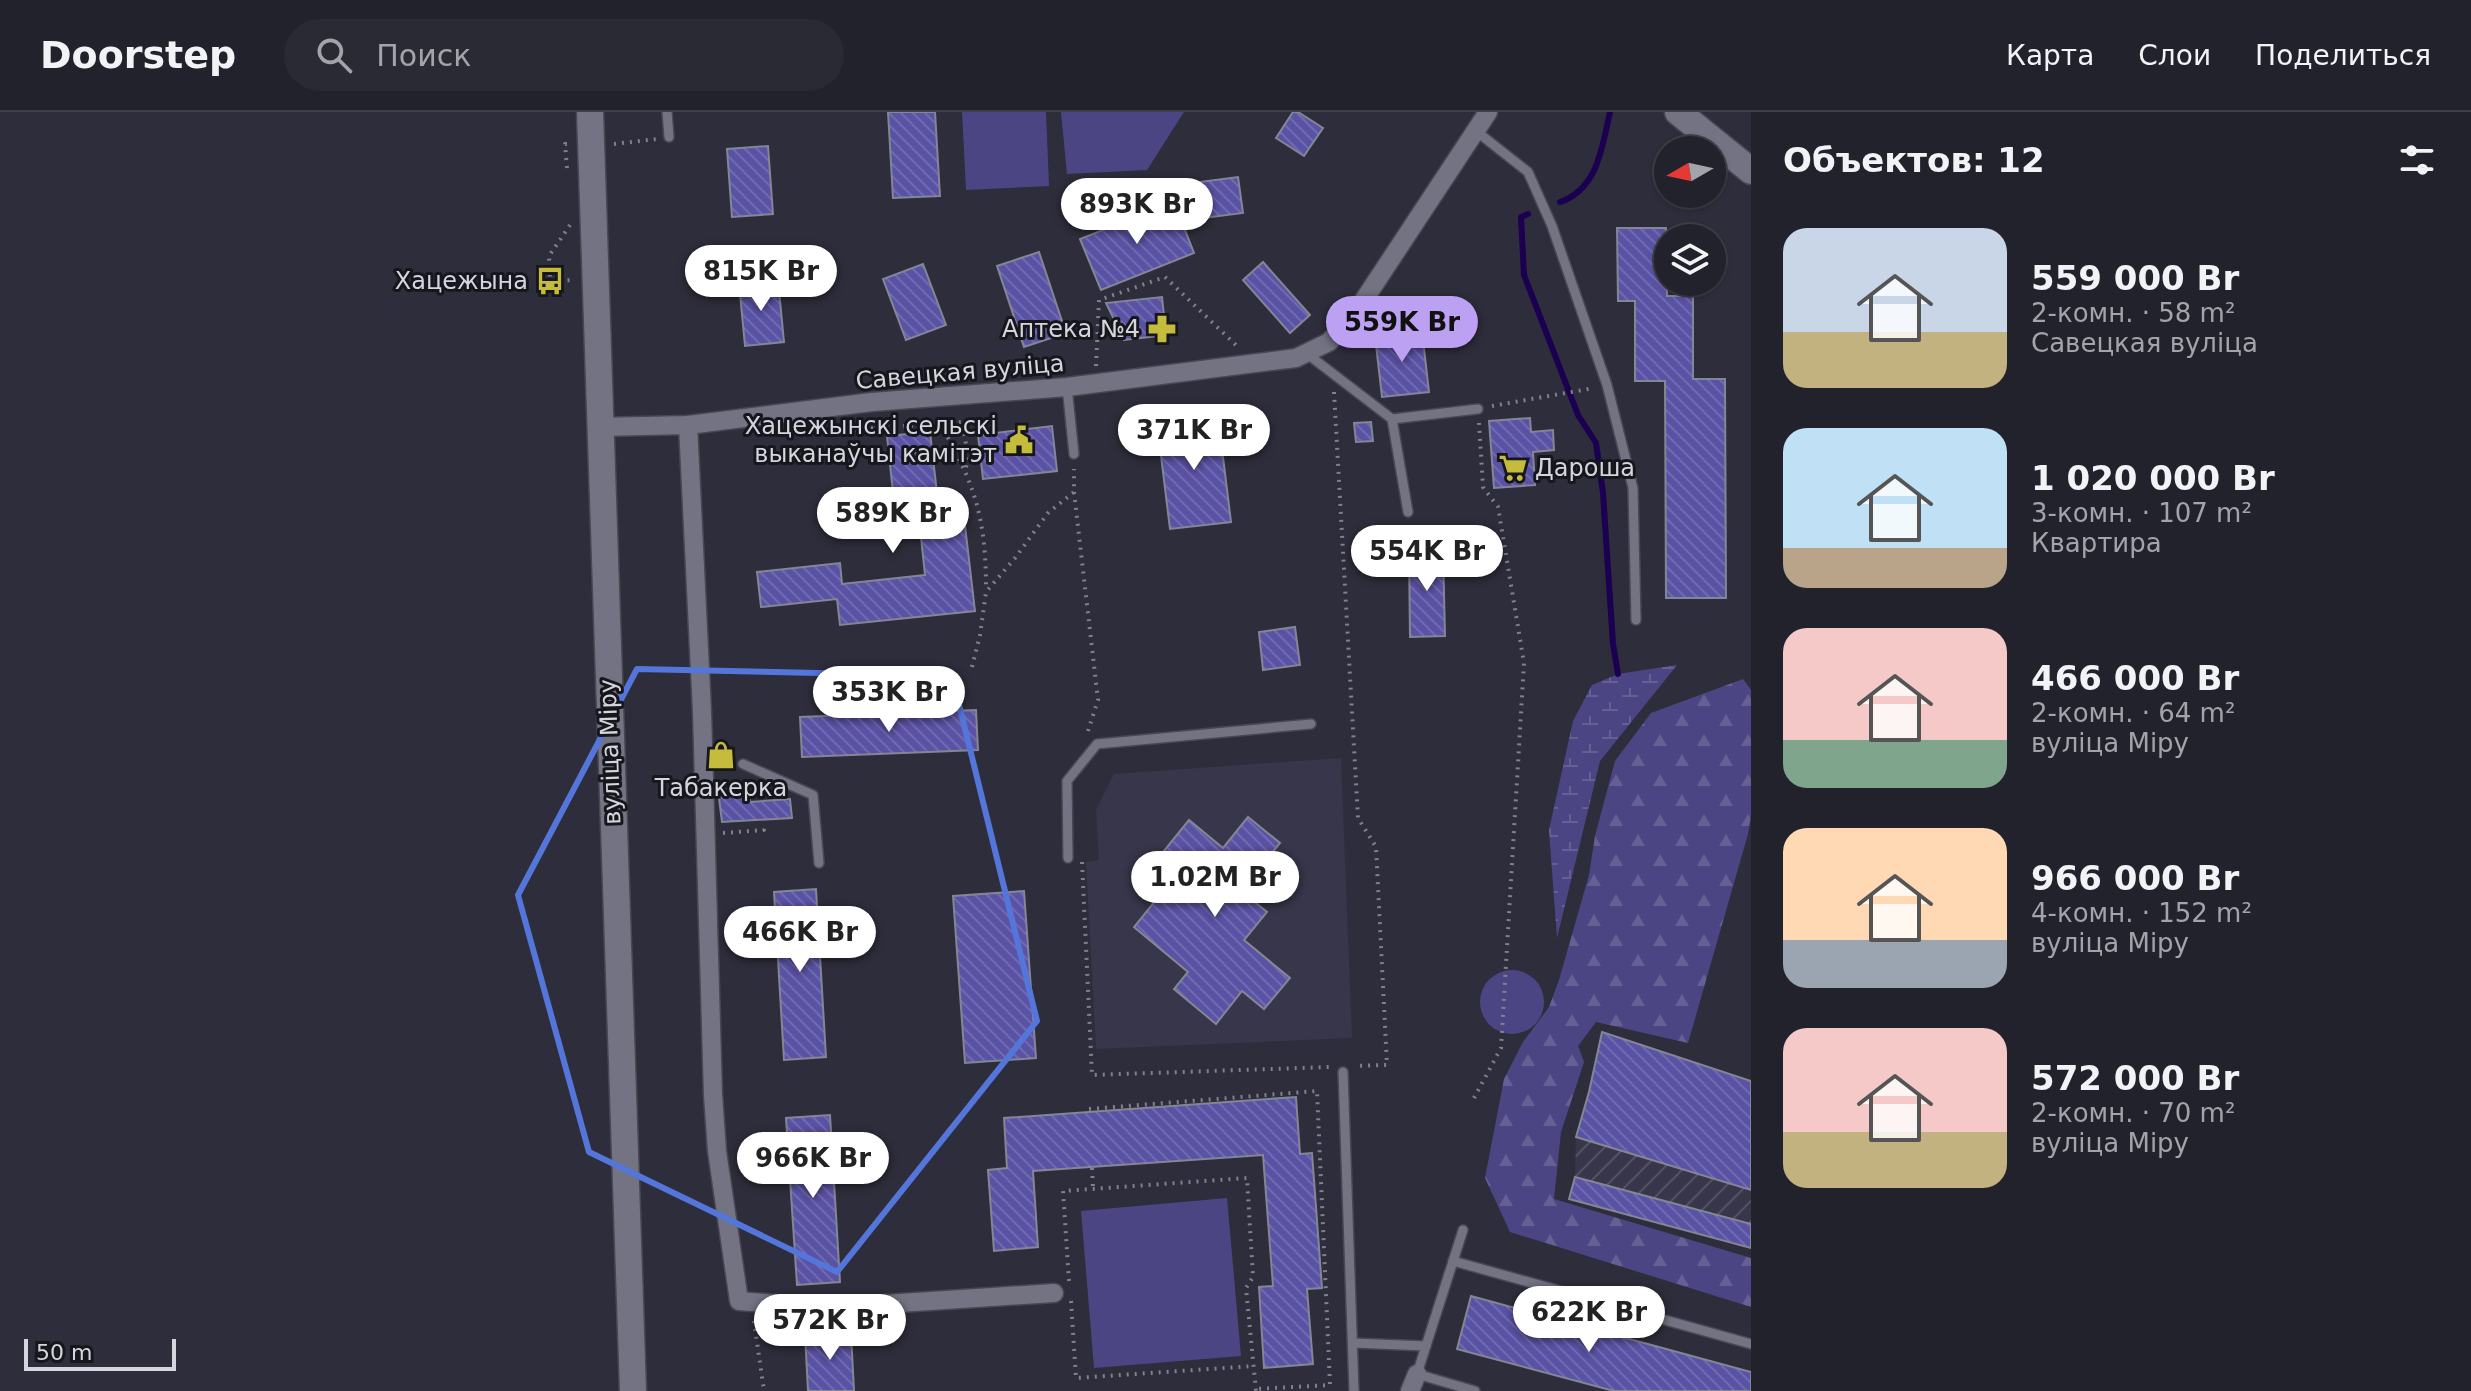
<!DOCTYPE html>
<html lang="ru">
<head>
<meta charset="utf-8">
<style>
	:root { --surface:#22222c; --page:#2a2a34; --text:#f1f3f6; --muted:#a2a4a9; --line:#3f3f48; --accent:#bca0f2 }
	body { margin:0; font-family:"DejaVu Sans",sans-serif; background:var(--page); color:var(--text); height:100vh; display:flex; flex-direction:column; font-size:30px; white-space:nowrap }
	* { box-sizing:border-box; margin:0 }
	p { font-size:26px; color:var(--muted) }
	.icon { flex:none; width:44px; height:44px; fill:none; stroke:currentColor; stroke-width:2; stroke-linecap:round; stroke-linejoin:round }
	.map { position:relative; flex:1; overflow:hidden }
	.panel { display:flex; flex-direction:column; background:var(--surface); width:720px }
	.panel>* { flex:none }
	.needle { width:52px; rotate:261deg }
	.tools { position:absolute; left:1654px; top:24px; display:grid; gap:16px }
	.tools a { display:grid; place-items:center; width:72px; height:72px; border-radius:50%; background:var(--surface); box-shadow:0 2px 6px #0004,0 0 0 2px var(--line); font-size:40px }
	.scale { position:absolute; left:24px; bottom:20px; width:152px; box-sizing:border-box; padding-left:8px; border:4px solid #d5d5de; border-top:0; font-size:22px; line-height:28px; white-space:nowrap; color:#d5d5de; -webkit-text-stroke:6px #16161d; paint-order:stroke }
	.price { position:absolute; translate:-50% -68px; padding:0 18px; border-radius:28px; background:#fff; color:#222; font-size:26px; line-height:52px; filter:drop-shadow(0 2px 4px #0008) }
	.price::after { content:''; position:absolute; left:50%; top:48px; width:24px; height:18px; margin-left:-12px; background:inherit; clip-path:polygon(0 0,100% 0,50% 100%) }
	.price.selected { background:var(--accent); color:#111 }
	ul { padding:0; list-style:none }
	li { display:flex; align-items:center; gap:24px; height:200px; padding:0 32px }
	li span { display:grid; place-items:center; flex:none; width:224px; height:160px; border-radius:24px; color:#555 }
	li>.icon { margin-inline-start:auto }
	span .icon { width:96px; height:96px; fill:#fffc; stroke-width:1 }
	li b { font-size:34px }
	h2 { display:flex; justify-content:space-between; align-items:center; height:96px; padding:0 32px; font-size:34px }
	header { display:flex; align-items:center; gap:48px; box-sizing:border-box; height:112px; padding:0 40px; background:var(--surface); border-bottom:2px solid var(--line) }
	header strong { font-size:38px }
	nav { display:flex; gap:44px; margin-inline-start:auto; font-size:28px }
	.search { width:560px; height:72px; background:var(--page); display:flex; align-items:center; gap:20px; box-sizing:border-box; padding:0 28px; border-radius:44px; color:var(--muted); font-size:30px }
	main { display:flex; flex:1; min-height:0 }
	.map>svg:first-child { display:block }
	.built { fill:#37364a }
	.industrial { fill:url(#industrial-furrows) }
	.forest { fill:url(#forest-firs) }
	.wetland { fill:url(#wetland-marsh) }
	.green { fill:#4b4683 }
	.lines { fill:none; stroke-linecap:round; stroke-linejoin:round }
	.stream { stroke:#1b0051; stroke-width:6 }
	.building { fill:url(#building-back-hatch); stroke:#848595; stroke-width:2 }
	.lane-casing { stroke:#484853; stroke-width:12 }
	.street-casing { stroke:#484853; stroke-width:21 }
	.secondary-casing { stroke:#484853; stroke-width:29 }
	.path { stroke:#81818c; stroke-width:4; stroke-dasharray:2 6; stroke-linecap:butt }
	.lane { stroke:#737383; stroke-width:9 }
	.street { stroke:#737383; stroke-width:18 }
	.secondary { stroke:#737383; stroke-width:26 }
	.marked { fill:none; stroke:#5476da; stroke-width:6; stroke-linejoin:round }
	.labels { text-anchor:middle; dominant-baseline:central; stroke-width:6; stroke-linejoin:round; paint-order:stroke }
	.poi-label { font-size:24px; fill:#d5d5de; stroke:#16161d; text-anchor:end }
	.street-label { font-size:24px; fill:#d5d5de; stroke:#16161d }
</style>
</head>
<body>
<header>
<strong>Doorstep</strong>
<div class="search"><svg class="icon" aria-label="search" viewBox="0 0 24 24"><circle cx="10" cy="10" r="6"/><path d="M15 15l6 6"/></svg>Поиск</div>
<nav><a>Карта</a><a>Слои</a><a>Поделиться</a></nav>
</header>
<main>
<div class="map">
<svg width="1751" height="1279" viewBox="0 0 1751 1279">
	<defs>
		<pattern id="industrial-furrows" width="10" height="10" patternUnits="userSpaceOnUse" patternTransform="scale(2)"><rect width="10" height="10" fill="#37364a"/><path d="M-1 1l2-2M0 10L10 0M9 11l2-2" fill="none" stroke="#535264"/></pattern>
		<pattern id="forest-firs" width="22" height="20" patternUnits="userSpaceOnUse" patternTransform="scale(2)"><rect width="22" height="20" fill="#4b4683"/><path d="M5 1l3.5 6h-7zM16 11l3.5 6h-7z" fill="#646094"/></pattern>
		<pattern id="wetland-marsh" width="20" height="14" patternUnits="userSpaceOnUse" patternTransform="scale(2)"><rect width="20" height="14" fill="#4b4683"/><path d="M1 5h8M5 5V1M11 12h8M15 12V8" fill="none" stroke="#646094"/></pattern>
		<pattern id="building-back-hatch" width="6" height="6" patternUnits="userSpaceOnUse" patternTransform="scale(2)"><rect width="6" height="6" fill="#5a52a4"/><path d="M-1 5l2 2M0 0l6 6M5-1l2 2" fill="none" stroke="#716ab0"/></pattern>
	</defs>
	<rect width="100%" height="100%" fill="#2e2d3b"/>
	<!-- built -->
	<path class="built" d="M1341,646L1352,926L1096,937L1086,750L1099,748L1096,698L1114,662Z"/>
	<!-- industrial -->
	<path class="industrial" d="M1595,952L1751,996V1136L1569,1087L1575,1065L1576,1025Z"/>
	<!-- forest -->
	<path class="forest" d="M1743,567L1751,578V704L1748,722L1688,931L1596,910L1578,934L1584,950L1561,1020L1554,1087L1751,1146V1195L1510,1120L1485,1066L1504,967L1523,930L1549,895L1559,868L1589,763L1595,724L1615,649L1651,601Z"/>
	<!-- wetland -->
	<path class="wetland" d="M1677,553L1600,649L1557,826L1549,718L1573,609L1592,573L1618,562Z"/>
	<!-- green -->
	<g class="green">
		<path d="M962,0H1046L1049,74L966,78Z"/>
		<path d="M1061,0H1184L1147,58L1067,62Z"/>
		<circle cx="1512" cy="890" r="32"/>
		<path d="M1227,1086L1241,1244L1094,1256L1081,1099Z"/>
	</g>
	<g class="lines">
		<!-- stream -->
		<g class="stream">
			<path d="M1560,90C1598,77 1602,35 1610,0"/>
			<path d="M1528,102L1521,105L1524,163L1578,303L1596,331L1603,381L1613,532L1618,562"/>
		</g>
	</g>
	<!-- building -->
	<g class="building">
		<path d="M888,0H935L940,84L893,86Z"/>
		<path d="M1293,0H1298L1323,16L1304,44L1276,26Z"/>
		<path d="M768,34L773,102L732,105L727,37Z"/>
		<path d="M1238,65L1243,101L1204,106L1199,70Z"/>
		<path d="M1174,90L1194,141L1101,178L1080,127Z"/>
		<path d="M1617,116H1666L1667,184H1693V267H1725L1726,486H1666L1665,269H1635V189H1618Z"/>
		<path d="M1039,140L1066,221L1024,235L997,154Z"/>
		<path d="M1263,150L1310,203L1290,221L1243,168Z"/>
		<path d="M923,152L946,213L906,228L883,167Z"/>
		<path d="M778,168L784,230L745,234L739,171Z"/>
		<path d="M1162,185L1166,223L1124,228L1106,191Z"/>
		<path d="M1422,219L1429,280L1382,285L1375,224Z"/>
		<path d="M1218,304L1231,410L1170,417L1157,311Z"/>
		<path d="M1530,306L1531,320L1553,318L1554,338L1533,340L1535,373L1494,376L1489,309Z"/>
		<path d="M1371,310L1373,329L1356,330L1354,311Z"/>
		<path d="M1052,314L1057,359L983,367L978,323Z"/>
		<path d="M930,320L940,407L964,405L975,499L840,513L837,487L761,495L757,460L840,451L842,472L925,463L920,416L897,418L887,324Z"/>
		<path d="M1409,438H1443L1445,524L1410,525Z"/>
		<path d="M1295,515L1300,553L1263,558L1259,520Z"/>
		<path d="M976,598L978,638L802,645L800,605Z"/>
		<path d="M748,674L750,690L790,687L792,706L722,710L718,678Z"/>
		<path d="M1248,705L1280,731L1241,779L1267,800L1244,828L1290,866L1264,897L1242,879L1216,912L1174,877L1188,860L1134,815L1182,756L1163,740L1189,708L1223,736Z"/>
		<path d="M816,777L826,945L784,948L774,780Z"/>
		<path d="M1024,779L1036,946L965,951L953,784Z"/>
		<path d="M1602,920L1751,969V1078L1576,1025L1589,980Z"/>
		<path d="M1296,985L1300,1042L1312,1041L1322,1176L1307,1177L1313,1252L1264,1256L1259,1175L1273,1174L1263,1043L1033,1059L1038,1135L994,1139L988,1058L1007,1056L1004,1006Z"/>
		<path d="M830,1003L840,1170L797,1173L786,1006Z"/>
		<path d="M1575,1065L1751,1112V1136L1569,1087Z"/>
		<path d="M1471,1184L1751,1260V1279H1614L1457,1237Z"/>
		<path d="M851,1221L854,1279H808L805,1222Z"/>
	</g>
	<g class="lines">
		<defs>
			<g id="lane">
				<path d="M667,0L669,25"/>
				<path d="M1476,19L1528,60L1552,114L1607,273L1633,376L1636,508"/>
				<path d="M1306,241L1392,307L1478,297"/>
				<path d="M1067,275L1074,342"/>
				<path d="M1392,307L1408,400"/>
				<path d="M743,652L813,683L819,751"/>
				<path d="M1068,746L1067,669L1097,632L1311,612"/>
				<path d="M1343,960L1354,1279"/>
				<path d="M1463,1118L1417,1262L1475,1279"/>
				<path d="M1453,1149L1751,1232"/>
				<path d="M1353,1231L1426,1234"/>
			</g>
			<g id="street">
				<path d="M688,313L702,599L713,983L717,1039L739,1189L824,1196L1054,1181"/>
				<path d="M599,315L688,313L872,290L1067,275L1296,246L1329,230L1358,197L1488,0"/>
				<path d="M1410,1279L1417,1262"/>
			</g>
			<g id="secondary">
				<path d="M590,0L633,1279"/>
				<path d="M1678,0L1751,59"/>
			</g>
		</defs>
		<!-- lane casing -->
		<use href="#lane" class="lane-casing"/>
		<!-- street casing -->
		<use href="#street" class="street-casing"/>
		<!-- secondary casing -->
		<use href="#secondary" class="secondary-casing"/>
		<!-- path -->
		<g class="path">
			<path d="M614,32L657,27"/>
			<path d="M567,56L565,32H569"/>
			<path d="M570,113L549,144L550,169L573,168"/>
			<path d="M1096,254L1099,188L1165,165L1239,236"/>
			<path d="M1334,280L1358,706L1376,735L1387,953L1355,954"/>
			<path d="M1492,294L1594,276"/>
			<path d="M939,312C947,322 952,334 958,345C981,390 986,427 986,478"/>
			<path d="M840,314L848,318L963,310L968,348L965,359"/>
			<path d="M1074,380L1098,588L1088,619"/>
			<path d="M972,555L980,523L986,480L1015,446L1048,401L1074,380V357"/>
			<path d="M723,721L764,718L763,714"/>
			<path d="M1082,750L1092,963L1330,955"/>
			<path d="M1474,986L1501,936L1524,551L1498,395L1483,375L1479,311"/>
			<path d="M1089,997L1317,979L1330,1273L1256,1277"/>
			<path d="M1092,1056L1093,1076"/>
			<path d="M1069,1169L1063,1079L1247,1066L1253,1165L1246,1176L1256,1279"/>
			<path d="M1071,1189L1076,1266L1254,1254"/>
			<path d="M754,1209L764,1279"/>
		</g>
		<!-- lane -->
		<use href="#lane" class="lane"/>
		<!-- street -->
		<use href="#street" class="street"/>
		<!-- secondary -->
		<use href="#secondary" class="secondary"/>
	</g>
	<!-- marked area -->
	<path class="marked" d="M637,557L952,564L1037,909L837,1160L589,1040L518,783Z"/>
	<!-- icons -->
	<defs>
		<symbol id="bus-bare" viewBox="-9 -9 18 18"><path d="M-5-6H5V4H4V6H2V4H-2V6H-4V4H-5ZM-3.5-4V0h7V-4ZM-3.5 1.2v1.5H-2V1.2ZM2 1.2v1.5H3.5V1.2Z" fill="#c5bc3d" stroke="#16161d" stroke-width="2.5" paint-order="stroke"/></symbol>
		<symbol id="pharmacy-bare" viewBox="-9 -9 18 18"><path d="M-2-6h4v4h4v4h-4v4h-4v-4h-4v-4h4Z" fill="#c5bc3d" stroke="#16161d" stroke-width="2.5" paint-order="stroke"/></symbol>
		<symbol id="civic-bare" viewBox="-9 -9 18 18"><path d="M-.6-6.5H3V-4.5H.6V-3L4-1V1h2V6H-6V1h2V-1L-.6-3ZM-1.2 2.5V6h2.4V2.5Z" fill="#c5bc3d" stroke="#16161d" stroke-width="2.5" paint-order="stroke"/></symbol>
		<symbol id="supermarket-bare" viewBox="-9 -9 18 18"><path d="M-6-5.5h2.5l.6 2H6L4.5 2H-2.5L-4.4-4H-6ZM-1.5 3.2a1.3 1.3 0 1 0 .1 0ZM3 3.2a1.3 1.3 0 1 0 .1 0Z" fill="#c5bc3d" stroke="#16161d" stroke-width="2.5" paint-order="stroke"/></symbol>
		<symbol id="shop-bare" viewBox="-9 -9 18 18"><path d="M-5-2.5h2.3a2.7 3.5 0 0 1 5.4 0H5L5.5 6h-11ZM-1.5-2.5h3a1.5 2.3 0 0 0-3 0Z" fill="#c5bc3d" stroke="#16161d" stroke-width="2.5" paint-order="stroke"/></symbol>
	</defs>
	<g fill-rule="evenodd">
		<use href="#bus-bare" x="530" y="149" width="40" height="40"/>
		<use href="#pharmacy-bare" x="1142" y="197" width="40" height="40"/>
		<use href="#civic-bare" x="999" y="308" width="40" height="40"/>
		<use href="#supermarket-bare" x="1493" y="336" width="40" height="40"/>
		<use href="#shop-bare" x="701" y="623" width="40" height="40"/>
	</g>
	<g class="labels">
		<!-- poi labels -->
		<g class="poi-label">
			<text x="528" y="169">Хацежына</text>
			<text x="1140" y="217">Аптека №4</text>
			<text x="997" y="314">Хацежынскі сельскі<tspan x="997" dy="28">выканаўчы камітэт</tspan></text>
			<text x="1535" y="356" text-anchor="start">Дароша</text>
			<text x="721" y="676" text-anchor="middle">Табакерка</text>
		</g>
		<!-- street labels -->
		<g class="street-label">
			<text transform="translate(960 260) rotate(-5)">Савецкая вуліца</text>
			<text transform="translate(610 640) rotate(-92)">вуліца Міру</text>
		</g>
	</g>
</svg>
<div class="tools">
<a><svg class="needle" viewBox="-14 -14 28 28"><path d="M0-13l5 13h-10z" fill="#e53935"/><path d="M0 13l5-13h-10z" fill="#a2a4a9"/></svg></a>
<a><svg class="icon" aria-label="layers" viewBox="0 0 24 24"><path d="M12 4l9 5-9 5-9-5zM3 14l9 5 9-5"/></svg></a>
</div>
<div class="scale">50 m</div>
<b class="price" style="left:1137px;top:134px">893K Br</b>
<b class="price" style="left:761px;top:201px">815K Br</b>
<b class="price selected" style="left:1402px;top:252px">559K Br</b>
<b class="price" style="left:1194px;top:360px">371K Br</b>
<b class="price" style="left:893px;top:443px">589K Br</b>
<b class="price" style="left:1427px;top:481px">554K Br</b>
<b class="price" style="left:889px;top:622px">353K Br</b>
<b class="price" style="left:1215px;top:807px">1.02M Br</b>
<b class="price" style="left:800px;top:862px">466K Br</b>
<b class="price" style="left:813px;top:1088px">966K Br</b>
<b class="price" style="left:1589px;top:1242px">622K Br</b>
<b class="price" style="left:830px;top:1250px">572K Br</b>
</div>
<section class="panel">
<h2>Объектов: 12<svg class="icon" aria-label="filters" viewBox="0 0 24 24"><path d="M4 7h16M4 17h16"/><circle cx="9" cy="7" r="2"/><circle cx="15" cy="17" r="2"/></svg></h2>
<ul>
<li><span style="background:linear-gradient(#c9d6e8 65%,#c2b280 0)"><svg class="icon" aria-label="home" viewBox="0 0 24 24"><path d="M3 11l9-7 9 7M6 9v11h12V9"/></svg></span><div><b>559 000 Br</b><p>2-комн. · 58 m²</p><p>Савецкая вуліца</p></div></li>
<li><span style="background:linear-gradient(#bfe0f5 75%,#b9a48a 0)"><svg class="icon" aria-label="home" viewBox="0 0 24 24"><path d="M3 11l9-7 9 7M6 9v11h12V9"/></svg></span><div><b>1 020 000 Br</b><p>3-комн. · 107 m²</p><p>Квартира</p></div></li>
<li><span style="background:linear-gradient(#f6c9c9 70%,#7fa58c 0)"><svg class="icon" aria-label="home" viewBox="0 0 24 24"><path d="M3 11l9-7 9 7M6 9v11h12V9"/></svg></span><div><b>466 000 Br</b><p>2-комн. · 64 m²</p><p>вуліца Міру</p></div></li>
<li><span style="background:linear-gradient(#ffd9b3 70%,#9aa5b1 0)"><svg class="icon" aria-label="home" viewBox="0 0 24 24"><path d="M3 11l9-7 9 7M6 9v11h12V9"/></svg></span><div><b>966 000 Br</b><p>4-комн. · 152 m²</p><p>вуліца Міру</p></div></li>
<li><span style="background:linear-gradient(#f6c9c9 65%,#c2b280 0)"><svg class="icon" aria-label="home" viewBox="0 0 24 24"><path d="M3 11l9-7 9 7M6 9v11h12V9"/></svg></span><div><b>572 000 Br</b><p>2-комн. · 70 m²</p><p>вуліца Міру</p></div></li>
</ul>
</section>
</main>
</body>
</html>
